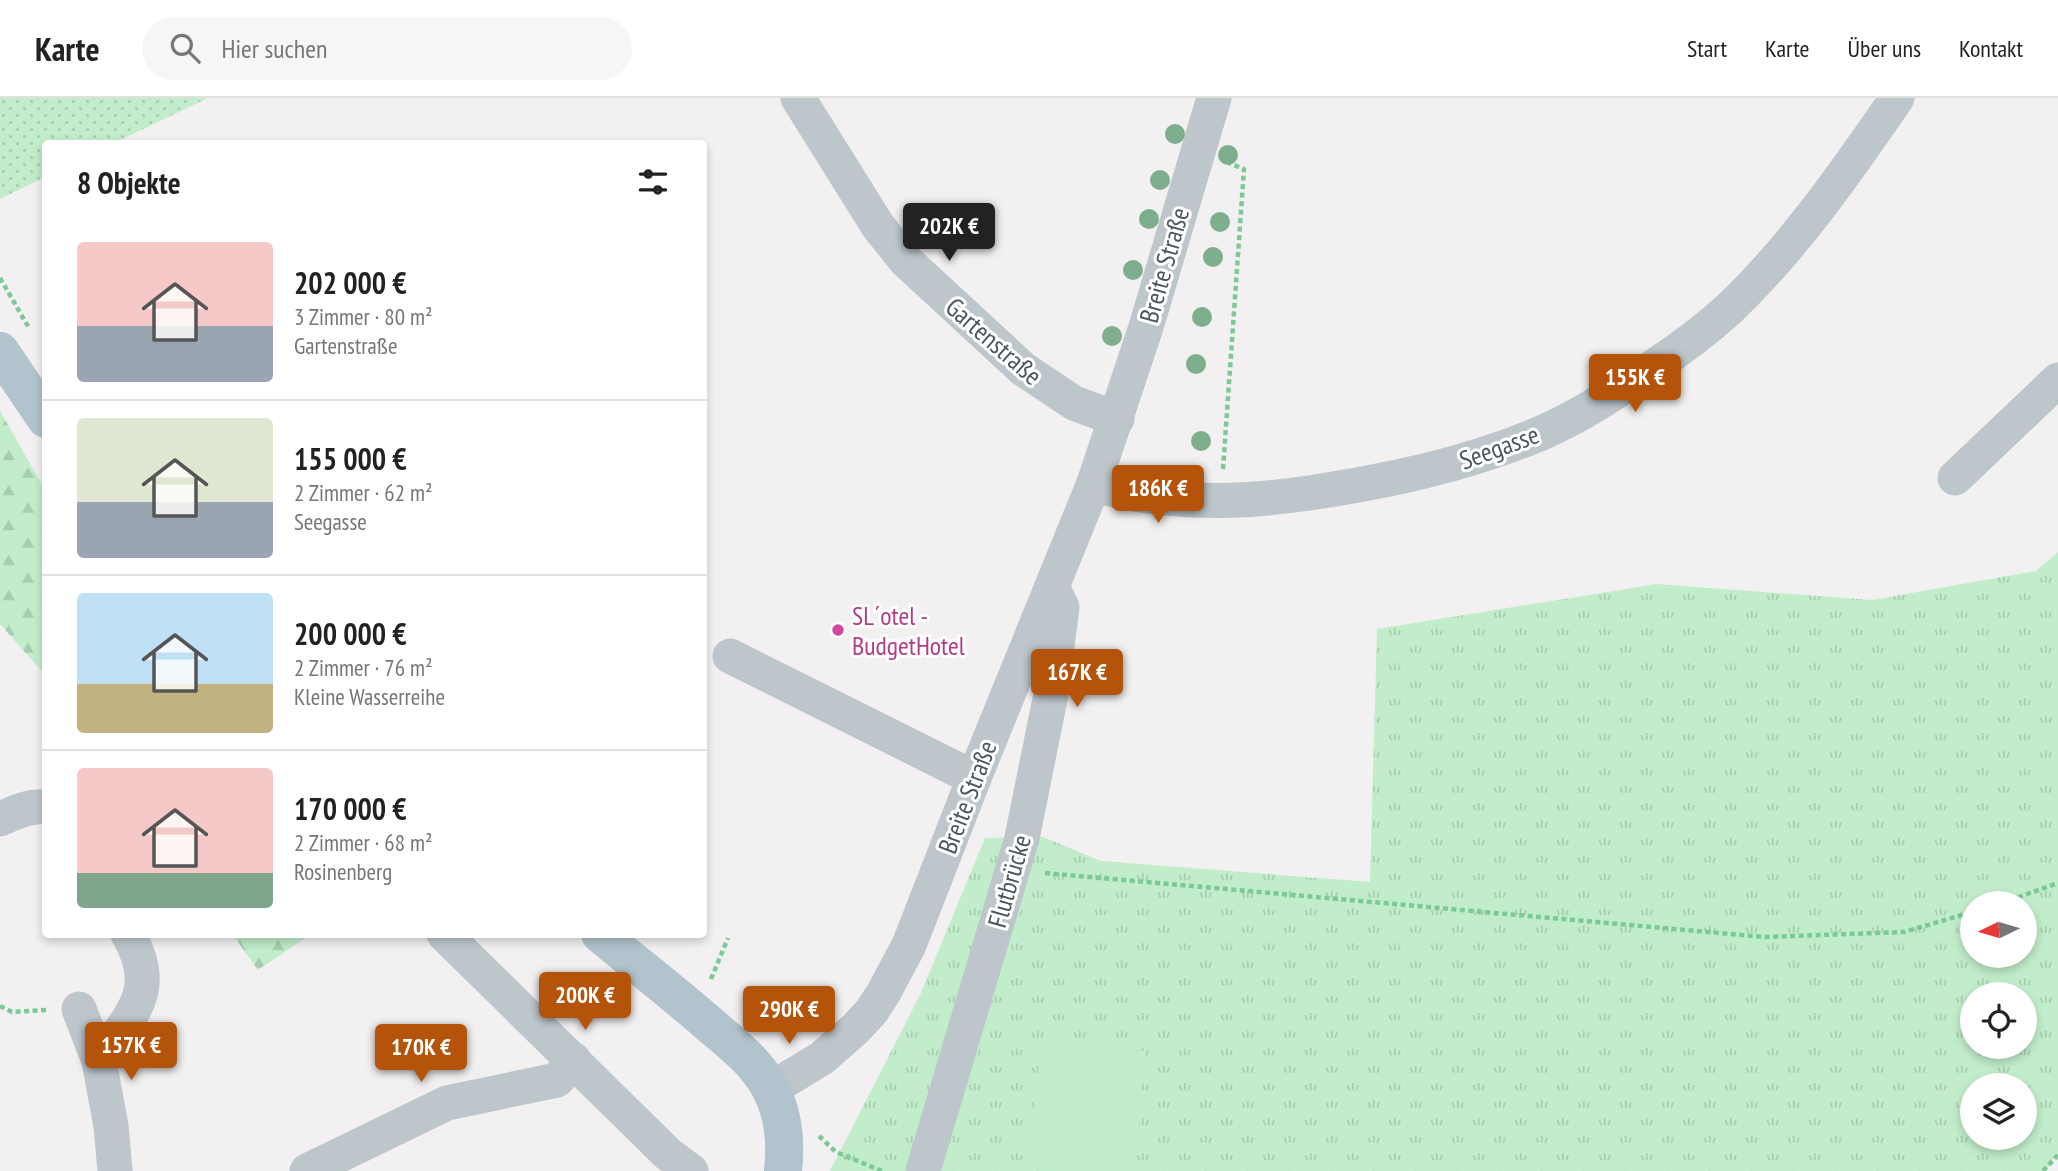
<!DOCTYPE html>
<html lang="de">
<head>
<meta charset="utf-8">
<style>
	:root { --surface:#fff; --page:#f6f6f6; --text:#222; --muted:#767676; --line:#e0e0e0; --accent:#b45309 }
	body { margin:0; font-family:"PT Sans Narrow",sans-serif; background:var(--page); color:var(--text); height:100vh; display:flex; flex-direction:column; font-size:26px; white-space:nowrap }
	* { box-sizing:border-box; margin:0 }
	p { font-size:23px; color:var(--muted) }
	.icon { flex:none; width:38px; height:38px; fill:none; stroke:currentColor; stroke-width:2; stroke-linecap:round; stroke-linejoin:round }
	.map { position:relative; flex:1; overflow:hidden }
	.details { position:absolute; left:42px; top:42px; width:665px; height:798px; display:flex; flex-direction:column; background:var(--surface); border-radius:7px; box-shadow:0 4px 10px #0003 }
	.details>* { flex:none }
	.needle { width:46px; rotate:265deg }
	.fabs { position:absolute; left:1960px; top:793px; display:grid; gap:14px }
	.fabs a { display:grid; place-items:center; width:77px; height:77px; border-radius:50%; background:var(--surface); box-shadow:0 4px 10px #0003; font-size:35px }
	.price { position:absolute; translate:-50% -60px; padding:0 16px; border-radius:7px; background:var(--accent); color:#fff; font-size:23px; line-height:46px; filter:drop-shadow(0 2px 4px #0008) }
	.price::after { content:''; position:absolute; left:50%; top:42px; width:21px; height:16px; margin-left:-10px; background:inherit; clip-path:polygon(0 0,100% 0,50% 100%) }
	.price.selected { background:#222; color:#fff }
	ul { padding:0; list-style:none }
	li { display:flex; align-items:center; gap:21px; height:175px; padding:0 35px }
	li+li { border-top:2px solid var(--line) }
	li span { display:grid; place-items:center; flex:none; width:196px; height:140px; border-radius:7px; color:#555 }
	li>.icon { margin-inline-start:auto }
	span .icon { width:84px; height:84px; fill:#fffc; stroke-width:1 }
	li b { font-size:30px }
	h2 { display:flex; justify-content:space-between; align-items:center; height:84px; padding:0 35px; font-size:30px }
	header { display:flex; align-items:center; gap:42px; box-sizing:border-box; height:98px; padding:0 35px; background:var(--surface); border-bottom:2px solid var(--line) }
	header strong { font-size:33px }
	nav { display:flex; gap:38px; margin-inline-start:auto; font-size:24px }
	.search { width:490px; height:63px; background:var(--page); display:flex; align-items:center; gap:18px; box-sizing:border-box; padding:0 24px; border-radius:38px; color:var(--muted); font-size:26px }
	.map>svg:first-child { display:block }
	.grass { fill:url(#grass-tufts); fill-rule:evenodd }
	.forest { fill:url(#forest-firs) }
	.park { fill:#c1edca }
	.garden { fill:url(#garden-dots) }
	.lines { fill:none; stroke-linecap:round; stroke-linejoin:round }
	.path { stroke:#7bc995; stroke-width:4.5; stroke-dasharray:5 3.5; stroke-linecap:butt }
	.minor { stroke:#bcc6cb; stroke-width:35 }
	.major { stroke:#b1c3cd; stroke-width:38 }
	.minor-bridge { stroke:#bcc6cb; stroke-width:35 }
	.tree { fill:#7daf8d }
	.hotel-dot { fill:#d1479c; stroke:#fff; stroke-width:2.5 }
	.labels { text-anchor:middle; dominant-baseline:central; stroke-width:6; stroke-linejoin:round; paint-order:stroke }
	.street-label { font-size:26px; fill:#49565c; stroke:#fff }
	.hotel-label { font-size:26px; fill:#b23c85; stroke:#fff; text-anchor:start }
</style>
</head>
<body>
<header>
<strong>Karte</strong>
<div class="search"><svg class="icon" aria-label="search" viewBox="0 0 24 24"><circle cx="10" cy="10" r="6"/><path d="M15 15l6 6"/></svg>Hier suchen</div>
<nav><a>Start</a><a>Karte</a><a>Über uns</a><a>Kontakt</a></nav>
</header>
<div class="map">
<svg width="2058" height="1073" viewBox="0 0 2058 1073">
	<defs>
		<pattern id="grass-tufts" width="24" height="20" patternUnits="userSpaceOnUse" patternTransform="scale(1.75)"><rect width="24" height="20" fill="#c1edca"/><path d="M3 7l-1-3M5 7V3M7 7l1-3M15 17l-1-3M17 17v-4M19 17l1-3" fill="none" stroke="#a7cdb0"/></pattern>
		<pattern id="forest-firs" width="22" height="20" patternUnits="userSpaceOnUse" patternTransform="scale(1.75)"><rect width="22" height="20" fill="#c1edca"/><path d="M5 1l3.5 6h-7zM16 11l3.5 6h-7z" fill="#a7cdb0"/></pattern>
		<pattern id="garden-dots" width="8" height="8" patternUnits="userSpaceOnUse" patternTransform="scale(1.75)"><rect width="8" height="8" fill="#c1edca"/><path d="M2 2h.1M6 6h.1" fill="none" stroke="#a7cdb0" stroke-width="1.8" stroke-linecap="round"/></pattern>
	</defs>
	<rect width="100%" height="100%" fill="#f2f0f0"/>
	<!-- grass -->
	<path class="grass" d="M2058,454V1054L2046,1073H830L921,895L985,740L1043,739L1101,763L1370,784L1377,531L1657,486L1872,502L2036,473ZM1972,805H2025V858H1972ZM1972,896H2025V948H1972ZM1972,987H2025V1040H1972Z"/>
	<!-- forest -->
	<g class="forest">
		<path d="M0,313L45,392V577L0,526Z"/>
		<path d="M233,837H310L258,872Z"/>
	</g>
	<!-- park -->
	<path class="park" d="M1041,944L1145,953L1135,1073H1050L1028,1071Z"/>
	<!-- garden -->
	<path class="garden" d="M0,0H208L114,45L46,46L45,79L0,101Z"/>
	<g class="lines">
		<!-- path -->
		<g class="path">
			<path d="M0,180L29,230"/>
			<path d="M1223,371L1244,71L1229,65"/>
			<path d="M1045,775L1765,839L1904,834L1972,814"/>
			<path d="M2002,805L2058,785"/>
			<path d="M711,881L728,840"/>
			<path d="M0,908L12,914L47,912"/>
			<path d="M819,1038L836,1054L882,1073"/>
			<path d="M2043,1073L2058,1057"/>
		</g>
		<!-- minor -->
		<g class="minor">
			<path d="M798,0L878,128L906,163L1023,271L1074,305L1117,321"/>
			<path d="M1955,380L2058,282"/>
			<path d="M1094,385C1114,394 1134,396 1156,399C1211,405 1254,403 1309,395C1388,383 1465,367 1539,336C1579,319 1617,294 1653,269C1679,252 1706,232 1729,211C1794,149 1846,74 1897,0"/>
			<path d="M730,558L974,680"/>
			<path d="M0,721C14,715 30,707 46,709"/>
			<path d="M1022,740L1050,601L1062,509L1054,493"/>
			<path d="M444,836L668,1056L691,1073"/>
			<path d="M79,911L99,963L111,1028L115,1073"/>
			<path d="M99,963C131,916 161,893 128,836"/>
			<path d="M771,991L822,960L855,931L871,914L884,894L909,847L974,680L1094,385L1146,229L1214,0"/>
			<path d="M307,1073L447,1005L557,982L574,962"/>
		</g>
		<!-- major -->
		<g class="major">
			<path d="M0,253L46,321"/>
			<path d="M600,836C636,866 672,894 708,925C730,944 756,963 770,990C784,1016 786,1045 783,1073"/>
		</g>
		<!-- minor-bridge -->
		<path class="minor-bridge" d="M923,1073L1022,740"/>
	</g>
	<!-- trees -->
	<g class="tree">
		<circle cx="1175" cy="36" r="10"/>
		<circle cx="1228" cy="57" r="10"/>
		<circle cx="1160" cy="82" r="10"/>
		<circle cx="1149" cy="121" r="10"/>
		<circle cx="1220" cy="124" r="10"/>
		<circle cx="1213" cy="159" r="10"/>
		<circle cx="1133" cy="172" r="10"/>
		<circle cx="1202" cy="219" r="10"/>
		<circle cx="1112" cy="238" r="10"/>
		<circle cx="1196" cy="266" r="10"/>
		<circle cx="1201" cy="343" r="10"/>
		<circle cx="824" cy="914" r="10"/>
	</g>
	<!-- markers -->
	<circle class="hotel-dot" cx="838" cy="532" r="7"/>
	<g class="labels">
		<!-- street labels -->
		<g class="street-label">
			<text transform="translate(1164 167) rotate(-74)">Breite Straße</text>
			<text transform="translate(994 243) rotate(41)">Gartenstraße</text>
			<text transform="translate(1499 349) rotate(-20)">Seegasse</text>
			<text transform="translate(967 699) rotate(-69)">Breite Straße</text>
			<text transform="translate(1009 783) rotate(-74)">Flutbrücke</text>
		</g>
		<!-- hotel labels -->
		<g class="hotel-label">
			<text x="852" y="517">SL´otel -<tspan x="852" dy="30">BudgetHotel</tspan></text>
		</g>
	</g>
</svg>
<div class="fabs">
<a><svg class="needle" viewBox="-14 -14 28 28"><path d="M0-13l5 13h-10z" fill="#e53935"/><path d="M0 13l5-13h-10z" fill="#767676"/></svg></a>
<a><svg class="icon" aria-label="locate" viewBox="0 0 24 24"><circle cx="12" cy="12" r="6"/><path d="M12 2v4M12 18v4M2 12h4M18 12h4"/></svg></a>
<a><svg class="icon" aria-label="layers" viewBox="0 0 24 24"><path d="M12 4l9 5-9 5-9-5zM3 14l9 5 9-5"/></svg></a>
</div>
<b class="price selected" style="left:949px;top:165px">202K €</b>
<b class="price" style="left:1635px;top:316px">155K €</b>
<b class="price" style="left:1158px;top:427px">186K €</b>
<b class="price" style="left:1077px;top:611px">167K €</b>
<b class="price" style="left:585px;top:934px">200K €</b>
<b class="price" style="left:789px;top:948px">290K €</b>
<b class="price" style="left:131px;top:984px">157K €</b>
<b class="price" style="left:421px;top:986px">170K €</b>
<section class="details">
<h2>8 Objekte<svg class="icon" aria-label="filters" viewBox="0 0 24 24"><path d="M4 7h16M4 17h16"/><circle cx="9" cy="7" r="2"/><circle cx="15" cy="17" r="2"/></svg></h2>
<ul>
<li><span style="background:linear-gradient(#f6c9c9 60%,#9aa5b1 0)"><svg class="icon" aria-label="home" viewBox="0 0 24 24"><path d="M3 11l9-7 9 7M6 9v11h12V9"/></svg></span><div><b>202 000 €</b><p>3 Zimmer · 80 m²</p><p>Gartenstraße</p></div></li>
<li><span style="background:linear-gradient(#dfe7d0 60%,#9aa5b1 0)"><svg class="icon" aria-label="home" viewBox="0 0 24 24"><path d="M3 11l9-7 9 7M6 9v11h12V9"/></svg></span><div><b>155 000 €</b><p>2 Zimmer · 62 m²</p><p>Seegasse</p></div></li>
<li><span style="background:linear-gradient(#bfe0f5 65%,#c2b280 0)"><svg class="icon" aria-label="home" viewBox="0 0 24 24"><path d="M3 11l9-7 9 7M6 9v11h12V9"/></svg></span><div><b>200 000 €</b><p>2 Zimmer · 76 m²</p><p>Kleine Wasserreihe</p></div></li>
<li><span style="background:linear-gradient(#f6c9c9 75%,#7fa58c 0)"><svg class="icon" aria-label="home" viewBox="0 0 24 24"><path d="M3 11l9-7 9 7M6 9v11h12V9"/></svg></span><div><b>170 000 €</b><p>2 Zimmer · 68 m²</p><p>Rosinenberg</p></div></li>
</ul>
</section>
</div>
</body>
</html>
